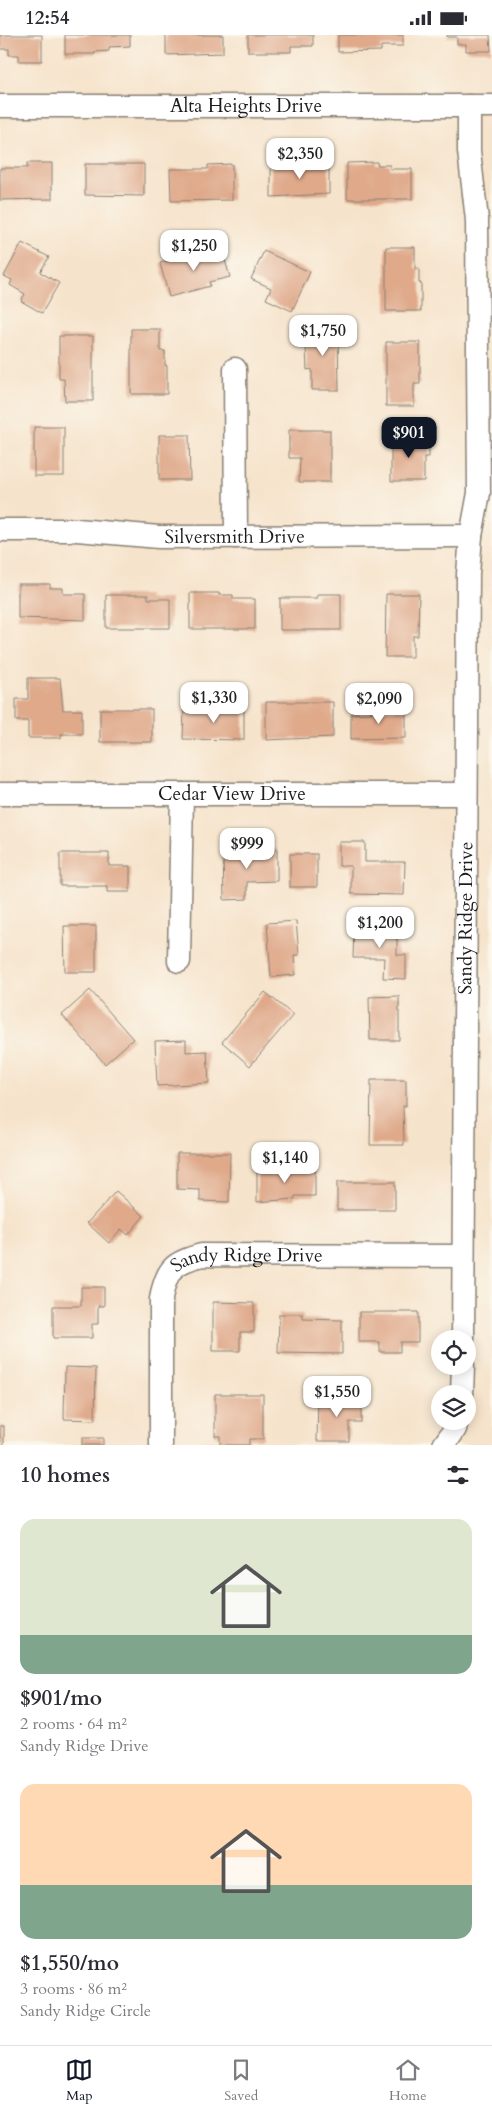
<!DOCTYPE html>
<html lang="en">
<head>
<meta charset="utf-8">
<style>
	:root { --surface:#fff; --page:#f7f7f7; --text:#2b2b33; --muted:#7c7c81; --line:#e1e1e2; --accent:#111827 }
	body { margin:0; font-family:Cardo,serif; background:var(--page); color:var(--text); height:100vh; display:flex; flex-direction:column; font-size:19px; white-space:nowrap }
	* { box-sizing:border-box; margin:0 }
	p { font-size:16px; color:var(--muted) }
	.icon { flex:none; width:28px; height:28px; fill:none; stroke:currentColor; stroke-width:2; stroke-linecap:round; stroke-linejoin:round }
	.map { position:relative; height:1410px; overflow:hidden }
	.details { display:flex; flex-direction:column; background:var(--surface); flex:1 }
	.details>* { flex:none }
	.fabs { position:absolute; left:431px; top:1295px; display:grid; gap:10px }
	.fabs a { display:grid; place-items:center; width:45px; height:45px; border-radius:50%; background:var(--surface); box-shadow:0 2px 12px #0003; font-size:25px }
	.price { position:absolute; translate:-50% -42px; padding:0 11px; border-radius:10px; background:#fff; color:#222; font-size:16px; line-height:32px; filter:drop-shadow(0 1px 2px #0008) }
	.price::after { content:''; position:absolute; left:50%; top:30px; width:15px; height:11px; margin-left:-8px; background:inherit; clip-path:polygon(0 0,100% 0,50% 100%) }
	.price.on { background:var(--accent); color:#fff }
	ul { padding:0; list-style:none }
	li { display:grid; align-content:center; gap:10px; height:265px; padding:0 20px }
	li span { display:grid; place-items:center; height:155px; border-radius:15px; color:#555 }
	li>.icon { margin-inline-start:auto }
	span .icon { width:90px; height:90px; fill:#fffc; stroke-width:1 }
	li b { font-size:21px }
	h2 { display:flex; justify-content:space-between; align-items:center; height:60px; padding:0 20px; font-size:21px }
	.status { display:flex; justify-content:space-between; align-items:center; height:35px; padding:0 25px; background:var(--surface); direction:ltr }
	.status svg { height:14px; fill:currentColor }
	.tab-bar { display:flex; justify-content:space-around; align-items:center; height:70px; border-top:1px solid var(--line); background:var(--surface); font-size:14px; color:var(--muted) }
	.tab-bar a { display:grid; justify-items:center; gap:2px }
	.tab-bar .on { color:var(--accent) }
	.map>svg:first-child { display:block }
	.building { fill:#dfa98a }
	.lines { fill:none; stroke-linecap:round; stroke-linejoin:round }
	.minor-casing { stroke:#898074; stroke-width:25 }
	.minor { stroke:#fff; stroke-width:22 }
	.labels { text-anchor:middle; dominant-baseline:central; stroke-width:5; stroke-linejoin:round; paint-order:stroke }
	.street-label { font-size:19px; fill:#1c1c1c; stroke:#fbf7ec }
</style>
</head>
<body>
<div class="status"><b>12:54</b><svg viewBox="0 0 49 12"><path d="M0 12V9h3v3zM5 12V6h3v6zM10 12V3h3v9zM15 12V0h3v12zM26 1h20v11H26zM47 4h2v5h-2z"/></svg></div>
<div class="map">
<svg width="492" height="1410" viewBox="0 0 492 1410">
	<rect width="100%" height="100%" fill="#fbf7ec"/>
	<filter id="ink" filterUnits="userSpaceOnUse"><feTurbulence type="fractalNoise" baseFrequency=".02" numOctaves="2"/><feDisplacementMap in="SourceGraphic" scale="10" xChannelSelector="R" yChannelSelector="G"/><feConvolveMatrix kernelMatrix="1 2 1 2 8 2 1 2 1" color-interpolation-filters="sRGB"/></filter>
	<filter id="wash" filterUnits="userSpaceOnUse"><feTurbulence type="fractalNoise" baseFrequency=".0096" numOctaves="4" result="noise"/><feDisplacementMap in="SourceGraphic" scale="20" xChannelSelector="R" yChannelSelector="G"/><feGaussianBlur stdDeviation="1.12" result="paint"/><feColorMatrix in="noise" values="0 0 0 0 0 0 0 0 0 0 0 0 0 0 0 0 0 1.4 0 .05"/><feComposite in="paint" operator="in"/></filter>
	<g filter="url(#wash)">
		<rect width="100%" height="100%" fill="#f6e3cb"/>
		<g id="blocks">
			<!-- building -->
			<g class="building">
				<path d="M0,0H42V26H19V20H9V14H0Z"/>
				<path d="M65,0H130V11L109,12V16L95,17V19H65Z"/>
				<path d="M166,0H223V18L166,20Z"/>
				<path d="M248,0H313V11H291V17H248Z"/>
				<path d="M338,0H403V11H381V16L338,17Z"/>
				<path d="M447,0H490L491,16H466V9H457V2H447Z"/>
				<path d="M377,127V130H390V134H412V164H347V128Z"/>
				<path d="M27,128H52V164L0,165V133H27Z"/>
				<path d="M85,129H144V161L85,160Z"/>
				<path d="M232,129V165L171,166L170,134H208V130Z"/>
				<path d="M271,130H329V159L271,162Z"/>
				<path d="M22,208L49,222L40,237L59,248L42,278L21,266L25,259L10,250L12,245L4,241Z"/>
				<path d="M386,212H415V234H419V248H421V276H386Z"/>
				<path d="M222,215L230,242L209,247L210,251L169,262L160,228L201,217L202,220Z"/>
				<path d="M264,216L310,237L292,276L266,264L271,253L251,244Z"/>
				<path d="M305,292H338L339,355H312V334L307,335Z"/>
				<path d="M131,294H160V316H165V330L167,331V359H131Z"/>
				<path d="M59,301H93V366H65L64,344H59Z"/>
				<path d="M386,307H420V349H414V371H386Z"/>
				<rect x="34" y="392" width="30" height="49"/>
				<path d="M289,395H330V447H299L300,423H289Z"/>
				<path d="M159,400H189L190,445H159Z"/>
				<path d="M406,401H429V422H424V446H391V407H406Z"/>
				<path d="M18,549H50V553H63V559H85V585L18,583Z"/>
				<path d="M190,558H219V560H233V564H255V594H190Z"/>
				<path d="M317,559H341V595H280V563H317Z"/>
				<path d="M386,559H419L418,601H413V622H385Z"/>
				<path d="M106,560H148V564H170V593H106Z"/>
				<path d="M28,643H60L63,675H82V699H61V703H28V686H16V664H28Z"/>
				<path d="M266,667H333V702L266,705Z"/>
				<path d="M184,673H244V705L183,704Z"/>
				<rect x="100" y="674" width="52" height="33"/>
				<path d="M371,675H406V703L351,704V679L371,678Z"/>
				<path d="M339,807H365V827H405L404,860L351,859V831H339Z"/>
				<path d="M277,814V846L247,847V864L224,865L223,815Z"/>
				<path d="M60,818H109V831H130V857H107V851H60Z"/>
				<rect x="290" y="819" width="27" height="33"/>
				<path d="M296,886L299,920H294L295,940L271,942L267,888Z"/>
				<path d="M64,891H96V937H65Z"/>
				<path d="M354,891H393V903H397V920H406V944L383,943L384,923H353Z"/>
				<path d="M90,955L133,1004L105,1029L62,980Z"/>
				<path d="M265,957L293,980L250,1031L222,1007Z"/>
				<path d="M399,961V1005H370L369,962Z"/>
				<path d="M186,1005V1017L207,1016L209,1048L157,1051L155,1006Z"/>
				<path d="M371,1045H406V1071H403L404,1110H370Z"/>
				<path d="M177,1118H230L229,1167L200,1166V1155L177,1154Z"/>
				<path d="M257,1133H315V1161H295V1164L257,1167Z"/>
				<rect x="337" y="1147" width="58" height="28"/>
				<path d="M116,1156L144,1181L128,1200L121,1194L109,1208L87,1188Z"/>
				<path d="M81,1252H104V1271H98V1289H92V1303H53V1271H81Z"/>
				<path d="M213,1267L254,1268V1297H240V1316H213Z"/>
				<path d="M359,1277H418V1307H400V1317H380V1307H359Z"/>
				<path d="M279,1279H303V1284L342,1285V1319L278,1318Z"/>
				<path d="M65,1332L96,1333L95,1385L64,1384Z"/>
				<path d="M215,1359H263V1404H249V1410H220V1401H215Z"/>
				<path d="M318,1362L361,1363V1387H349V1406H317Z"/>
				<rect x="0" y="1391" width="4" height="19"/>
				<rect x="82" y="1403" width="21" height="7"/>
			</g>
		</g>
	</g>
	<g filter="url(#ink)">
		<use href="#blocks" fill-opacity="0" stroke="#898074" stroke-width="1"/>
		<g class="lines">
			<defs>
				<g id="minor">
					<path id="s1" d="M0,71H492"/>
					<path d="M235,334L236,502"/>
					<path id="s2" d="M0,495H77L159,502L471,501"/>
					<path id="s3" d="M0,759H466"/>
					<path d="M179,926L182,759"/>
					<path id="s4" d="M463,1304L468,539L471,501L479,458L477,185L469,116V71"/>
					<path d="M462,1359L463,1331"/>
					<path id="s5" d="M161,1410V1264C166,1234 174,1227 202,1220L463,1221"/>
					<path d="M444,1410L455,1394L457,1386"/>
				</g>
			</defs>
			<!-- minor casing -->
			<use href="#minor" class="minor-casing"/>
			<!-- minor -->
			<use href="#minor" class="minor"/>
		</g>
	</g>
	<g class="labels">
		<!-- street labels -->
		<g class="street-label">
			<text stroke="none"><textPath href="#s1" startOffset="246">Alta Heights Drive</textPath></text>
			<text stroke="none"><textPath href="#s2" startOffset="235">Silversmith Drive</textPath></text>
			<text stroke="none"><textPath href="#s3" startOffset="232">Cedar View Drive</textPath></text>
			<text stroke="none"><textPath href="#s4" startOffset="421">Sandy Ridge Drive</textPath></text>
			<text stroke="none"><textPath href="#s5" startOffset="256">Sandy Ridge Drive</textPath></text>
		</g>
	</g>
</svg>
<div class="fabs">
<a><svg class="icon" aria-label="locate" viewBox="0 0 24 24"><circle cx="12" cy="12" r="6"/><path d="M12 2v4M12 18v4M2 12h4M18 12h4"/></svg></a>
<a><svg class="icon" aria-label="layers" viewBox="0 0 24 24"><path d="M12 4l9 5-9 5-9-5zM3 14l9 5 9-5"/></svg></a>
</div>
<b class="price" style="left:300px;top:145px">$2,350</b>
<b class="price" style="left:194px;top:237px">$1,250</b>
<b class="price" style="left:323px;top:322px">$1,750</b>
<b class="price on" style="left:409px;top:424px">$901</b>
<b class="price" style="left:214px;top:689px">$1,330</b>
<b class="price" style="left:379px;top:690px">$2,090</b>
<b class="price" style="left:247px;top:835px">$999</b>
<b class="price" style="left:380px;top:914px">$1,200</b>
<b class="price" style="left:285px;top:1149px">$1,140</b>
<b class="price" style="left:337px;top:1383px">$1,550</b>
</div>
<section class="details">
<h2>10 homes<svg class="icon" aria-label="filters" viewBox="0 0 24 24"><path d="M4 7h16M4 17h16"/><circle cx="9" cy="7" r="2"/><circle cx="15" cy="17" r="2"/></svg></h2>
<ul>
<li><span style="background:linear-gradient(#dfe7d0 75%,#7fa58c 0)"><svg class="icon" aria-label="home" viewBox="0 0 24 24"><path d="M3 11l9-7 9 7M6 9v11h12V9"/></svg></span><div><b>$901/mo</b><p>2 rooms · 64 m²</p><p>Sandy Ridge Drive</p></div></li>
<li><span style="background:linear-gradient(#ffd9b3 65%,#7fa58c 0)"><svg class="icon" aria-label="home" viewBox="0 0 24 24"><path d="M3 11l9-7 9 7M6 9v11h12V9"/></svg></span><div><b>$1,550/mo</b><p>3 rooms · 86 m²</p><p>Sandy Ridge Circle</p></div></li>
</ul>
</section>
<nav class="tab-bar">
<a class="on"><svg class="icon" aria-label="map" viewBox="0 0 24 24"><path d="M3 6l6-2 6 2 6-2v14l-6 2-6-2-6 2zM9 4v14M15 6v14"/></svg>Map</a>
<a><svg class="icon" aria-label="saved" viewBox="0 0 24 24"><path d="M7 4h10v16l-5-4-5 4z"/></svg>Saved</a>
<a><svg class="icon" aria-label="home" viewBox="0 0 24 24"><path d="M3 11l9-7 9 7M6 9v11h12V9"/></svg>Home</a>
</nav>
</body>
</html>
